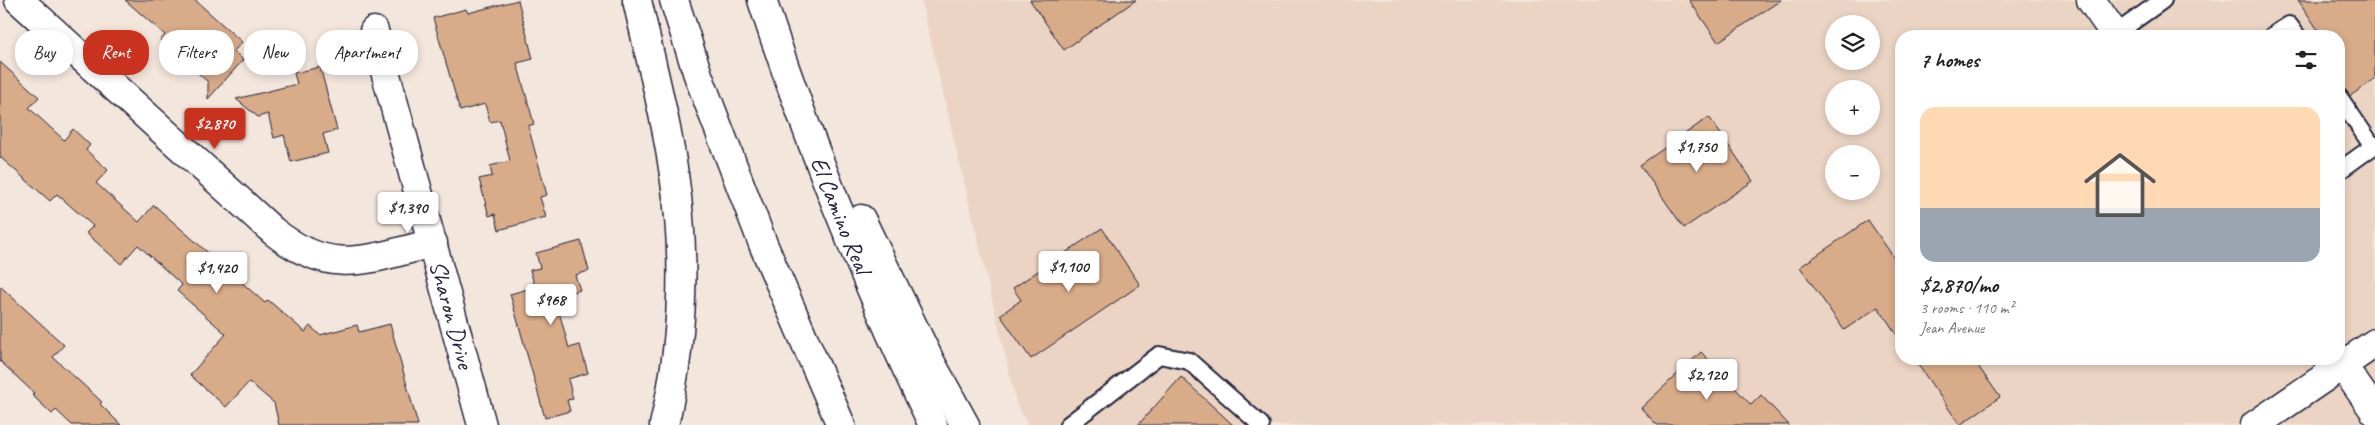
<!DOCTYPE html>
<html lang="en">
<head>
<meta charset="utf-8">
<style>
	:root { --surface:#fff; --page:#f6f6f6; --text:#202124; --muted:#757577; --line:#e0e0e0; --accent:#c8321e }
	body { margin:0; font-family:Caveat,sans-serif; background:var(--page); color:var(--text); height:100vh; display:flex; flex-direction:column; font-size:19px; white-space:nowrap }
	* { box-sizing:border-box; margin:0 }
	p { font-size:16px; color:var(--muted) }
	.icon { flex:none; width:28px; height:28px; fill:none; stroke:currentColor; stroke-width:2; stroke-linecap:round; stroke-linejoin:round }
	.map { position:relative; flex:1; overflow:hidden }
	.side { position:absolute; left:1895px; top:30px; width:450px; height:335px; display:flex; flex-direction:column; background:var(--surface); border-radius:20px; box-shadow:0 2px 8px #0003 }
	.side>* { flex:none }
	.banner { position:absolute; left:15px; top:30px; width:475px; height:45px; display:flex; gap:10px }
	.buttons { position:absolute; left:1825px; top:15px; display:grid; gap:10px }
	.buttons a { display:grid; place-items:center; width:55px; height:55px; border-radius:50%; background:var(--surface); box-shadow:0 2px 8px #0003; font-size:25px }
	.price { position:absolute; translate:-50% -42px; padding:0 11px; border-radius:5px; background:#fff; color:#222; font-size:16px; line-height:32px; filter:drop-shadow(0 1px 2px #0008) }
	.price::after { content:''; position:absolute; left:50%; top:30px; width:15px; height:11px; margin-left:-8px; background:inherit; clip-path:polygon(0 0,100% 0,50% 100%) }
	.price.current { background:var(--accent); color:#fff }
	ul { padding:0; list-style:none }
	li { display:grid; align-content:center; gap:10px; height:265px; padding:0 25px }
	li+li { border-top:1px solid var(--line) }
	li span { display:grid; place-items:center; height:155px; border-radius:15px; color:#555 }
	li>.icon { margin-inline-start:auto }
	span .icon { width:90px; height:90px; fill:#fffc; stroke-width:1 }
	li b { font-size:21px }
	h2 { display:flex; justify-content:space-between; align-items:center; height:60px; padding:0 25px; font-size:21px }
	.tag { padding:0 18px; border-radius:20px; background:var(--surface); box-shadow:0 2px 8px #0003; font-size:18px; line-height:45px }
	.tag.current { background:var(--accent); color:#fff }
	.map>svg:first-child { display:block }
	.built { fill:#ebd4c3; fill-rule:evenodd }
	.building { fill:#d8ab89; stroke:#22223b }
	.lines { fill:none; stroke-linecap:round; stroke-linejoin:round }
	.service-casing { stroke:#22223b; stroke-width:20 }
	.minor-casing { stroke:#22223b; stroke-width:31 }
	.tertiary-casing { stroke:#22223b; stroke-width:31 }
	.motorway-casing { stroke:#22223b; stroke-width:31 }
	.service { stroke:#fff; stroke-width:16 }
	.minor { stroke:#fff; stroke-width:28 }
	.tertiary { stroke:#fff; stroke-width:28 }
	.motorway { stroke:#fff; stroke-width:28 }
	.labels { text-anchor:middle; dominant-baseline:central; stroke-width:4; stroke-linejoin:round; paint-order:stroke }
	.street-label { font-size:24px; fill:#22223b; stroke:#fff }
</style>
</head>
<body>
<div class="map">
<svg width="2375" height="425" viewBox="0 0 2375 425">
	<rect width="100%" height="100%" fill="#f3e6dc"/>
	<filter id="ink" filterUnits="userSpaceOnUse"><feTurbulence type="fractalNoise" baseFrequency=".02" numOctaves="2"/><feDisplacementMap in="SourceGraphic" scale="10" xChannelSelector="R" yChannelSelector="G"/><feConvolveMatrix kernelMatrix="1 2 1 2 8 2 1 2 1" color-interpolation-filters="sRGB"/></filter>
	<g filter="url(#ink)">
		<!-- built -->
		<path class="built" d="M921,0H2375V425H1028L1017,405ZM1834,24H1871V61H1834ZM1901,36H2339V359H1901ZM1834,89H1871V126H1834ZM1834,154H1871V191H1834Z"/>
		<!-- building -->
		<g class="building">
			<path d="M125,0H195L242,42L234,51L243,60L208,99V82L160,40L165,35Z"/>
			<path d="M518,0L533,59L517,63L534,124L528,126L547,195L540,197L546,217L499,230L495,214L489,216L479,179L492,176L490,166L510,161L500,120L490,122L485,104L460,111L433,18L466,9L468,13Z"/>
			<path d="M1030,0H1136L1064,50Z"/>
			<path d="M1689,0H1781L1718,42Z"/>
			<path d="M2298,0H2375V79L2350,96L2344,88L2339,87V36H2322Z"/>
			<path d="M0,62L39,97L29,108L64,140L73,129L90,145L86,150L108,170L96,183L139,222L154,205L265,303L268,300L305,332L310,326L320,335L357,325L359,332L390,324L418,425H279L274,403L249,382L226,407L190,375L226,334L177,291L182,285L138,245L121,264L86,233L93,226L57,194L50,201L0,157Z"/>
			<path d="M320,67L337,130L323,134L328,153L291,162L284,135L274,138L268,114L258,117L236,99L297,84L294,73Z"/>
			<path d="M1709,117L1753,181L1684,228L1640,165Z"/>
			<path d="M1868,220L1901,268V341L1878,307L1844,330L1800,267Z"/>
			<path d="M1102,228L1140,285L1031,359L1000,315L1021,300L1013,288Z"/>
			<path d="M581,241L589,271L575,275L580,290L555,297L569,348L580,345L588,373L568,379L573,399L567,400L570,411L545,418L510,294L535,287L530,270L540,268L536,253Z"/>
			<path d="M0,286L64,345L53,357L102,402L100,404L121,425H72L56,410L52,414L32,395L34,393L0,361Z"/>
			<path d="M1701,352L1751,405L1761,395L1789,425H1657L1641,408Z"/>
			<path d="M1914,359H1973L2000,397L1960,425Z"/>
			<path d="M1181,377L1233,425H1138Z"/>
		</g>
		<g class="lines">
			<defs>
				<g id="service">
					<path d="M2115,34L2163,0"/>
					<path d="M2272,36L2289,25L2297,36"/>
					<path d="M2339,97L2373,147"/>
					<path d="M2339,171L2375,145"/>
					<path d="M1068,425L1159,355L1189,361L1261,425"/>
				</g>
				<g id="minor">
					<path d="M19,0L273,231C332,278 367,259 433,243"/>
					<path id="s1" d="M374,31L482,425"/>
					<path d="M2255,425L2375,343"/>
				</g>
				<g id="tertiary">
					<path d="M2091,0L2116,36"/>
					<path d="M2338,359L2375,412"/>
				</g>
				<g id="motorway">
					<path d="M637,0C653,71 673,144 679,217C685,287 680,357 664,425"/>
					<path d="M674,0L698,75L763,244L841,425"/>
					<path id="s2" d="M762,0C809,145 867,287 933,425"/>
					<path d="M861,219L930,361L965,425"/>
				</g>
			</defs>
			<!-- service casing -->
			<use href="#service" class="service-casing"/>
			<!-- minor casing -->
			<use href="#minor" class="minor-casing"/>
			<!-- tertiary casing -->
			<use href="#tertiary" class="tertiary-casing"/>
			<!-- motorway casing -->
			<use href="#motorway" class="motorway-casing"/>
			<!-- service -->
			<use href="#service" class="service"/>
			<!-- minor -->
			<use href="#minor" class="minor"/>
			<!-- tertiary -->
			<use href="#tertiary" class="tertiary"/>
			<!-- motorway -->
			<use href="#motorway" class="motorway"/>
		</g>
	</g>
	<g class="labels">
		<!-- street labels -->
		<g class="street-label">
			<text stroke="none"><textPath href="#s2" startOffset="229">El Camino Real</textPath></text>
			<text stroke="none"><textPath href="#s1" startOffset="294">Sharon Drive</textPath></text>
		</g>
	</g>
</svg>
<div class="buttons">
<a><svg class="icon" aria-label="layers" viewBox="0 0 24 24"><path d="M12 4l9 5-9 5-9-5zM3 14l9 5 9-5"/></svg></a>
<a>+</a>
<a>−</a>
</div>
<b class="price current" style="left:215px;top:150px">$2,870</b>
<b class="price" style="left:1697px;top:173px">$1,750</b>
<b class="price" style="left:408px;top:234px">$1,390</b>
<b class="price" style="left:1069px;top:293px">$1,100</b>
<b class="price" style="left:217px;top:294px">$1,420</b>
<b class="price" style="left:551px;top:326px">$968</b>
<b class="price" style="left:1707px;top:401px">$2,120</b>
<div class="banner">
<a class="tag">Buy</a>
<a class="tag current">Rent</a>
<a class="tag">Filters</a>
<a class="tag">New</a>
<a class="tag">Apartment</a>
</div>
<section class="side">
<h2>7 homes<svg class="icon" aria-label="filters" viewBox="0 0 24 24"><path d="M4 7h16M4 17h16"/><circle cx="9" cy="7" r="2"/><circle cx="15" cy="17" r="2"/></svg></h2>
<ul>
<li><span style="background:linear-gradient(#ffd9b3 65%,#9aa5b1 0)"><svg class="icon" aria-label="home" viewBox="0 0 24 24"><path d="M3 11l9-7 9 7M6 9v11h12V9"/></svg></span><div><b>$2,870/mo</b><p>3 rooms · 110 m²</p><p>Jean Avenue</p></div></li>
</ul>
</section>
</div>
</body>
</html>
